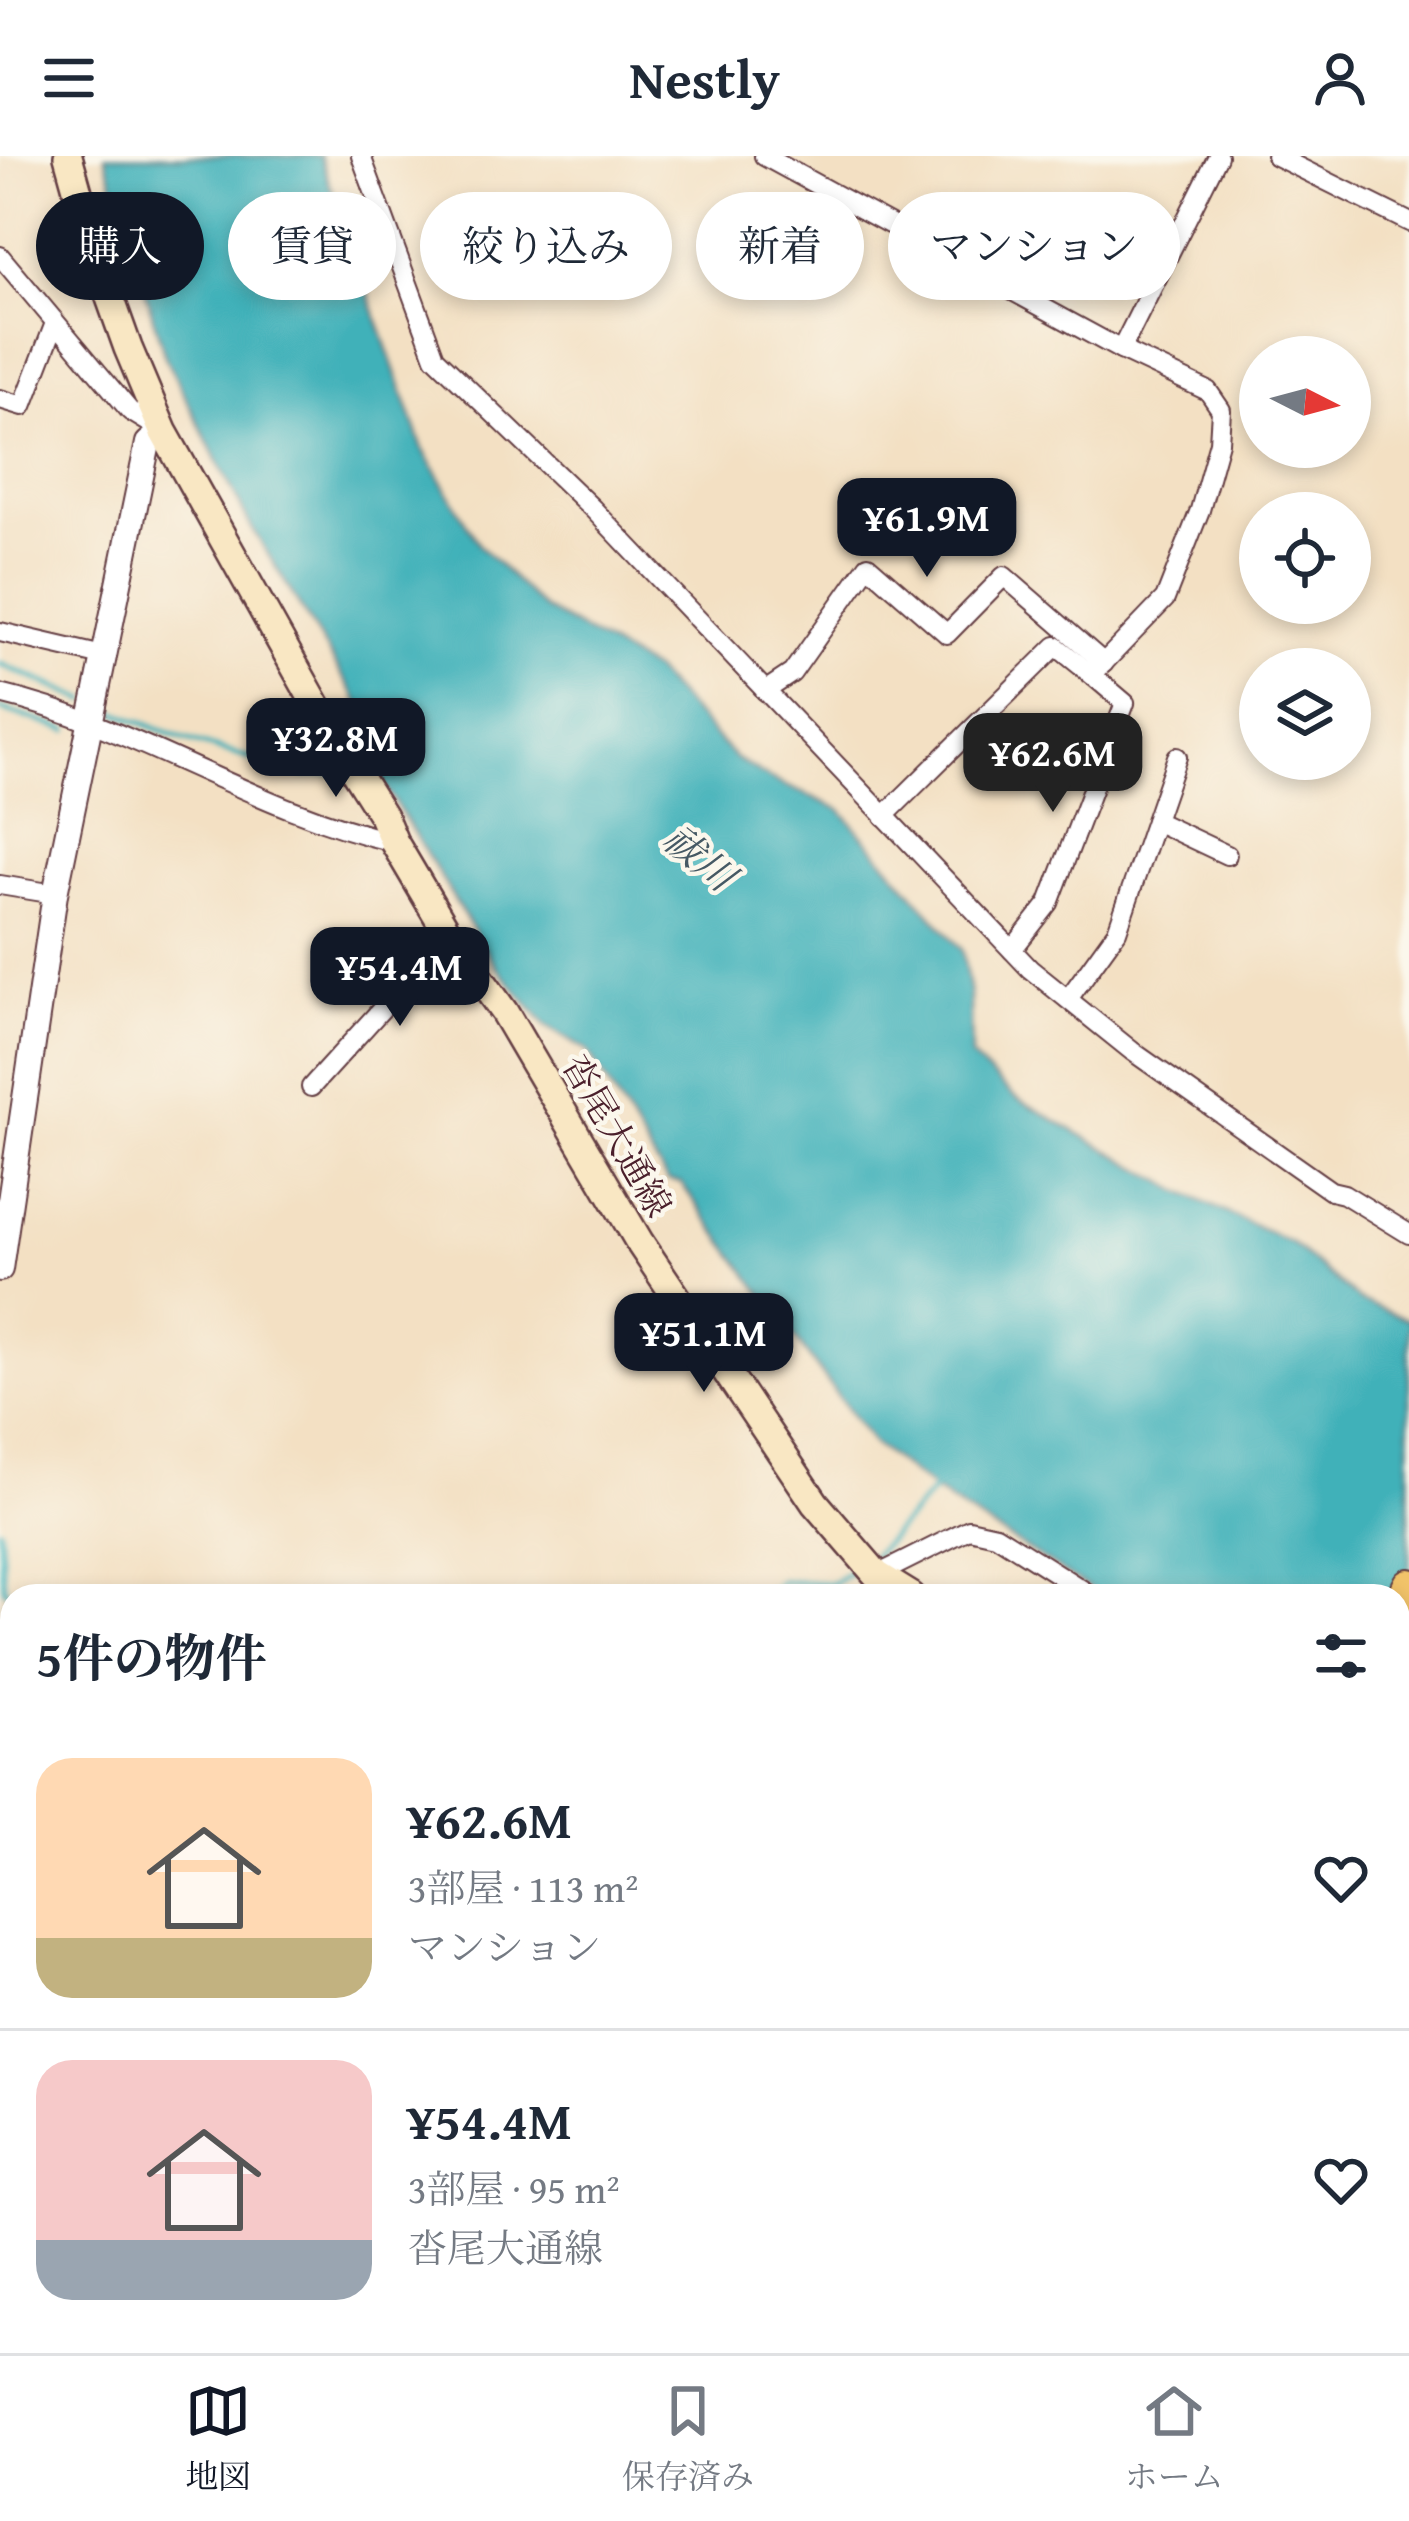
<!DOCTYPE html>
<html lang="ja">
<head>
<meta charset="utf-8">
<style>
	:root { --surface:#fff; --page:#f2f2f3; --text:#1f2937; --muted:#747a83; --line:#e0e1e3; --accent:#111827 }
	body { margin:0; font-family:"Gentium Book Plus","Noto Serif JP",serif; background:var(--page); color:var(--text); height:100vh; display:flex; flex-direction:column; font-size:45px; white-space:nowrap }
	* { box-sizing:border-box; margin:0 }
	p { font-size:39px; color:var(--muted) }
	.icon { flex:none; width:66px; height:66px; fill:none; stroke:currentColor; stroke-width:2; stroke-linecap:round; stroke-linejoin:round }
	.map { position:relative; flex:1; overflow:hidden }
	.details { position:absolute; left:0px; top:1428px; width:1410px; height:771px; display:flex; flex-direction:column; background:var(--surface); border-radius:36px 36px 0 0; box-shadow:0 6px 18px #0003 }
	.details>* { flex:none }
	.top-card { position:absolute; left:36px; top:36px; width:1338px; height:108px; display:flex; gap:24px }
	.needle { width:78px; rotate:96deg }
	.tools { position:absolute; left:1239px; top:180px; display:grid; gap:24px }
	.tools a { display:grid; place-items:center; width:132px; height:132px; border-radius:50%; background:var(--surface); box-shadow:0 6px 18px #0003; font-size:60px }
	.price { position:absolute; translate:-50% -102px; padding:0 27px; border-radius:24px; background:var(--accent); color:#fff; font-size:39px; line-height:78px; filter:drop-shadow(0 3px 6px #0008) }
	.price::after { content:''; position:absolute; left:50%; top:72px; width:36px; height:27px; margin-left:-18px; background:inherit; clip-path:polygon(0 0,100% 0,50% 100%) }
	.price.on { background:#222; color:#fff }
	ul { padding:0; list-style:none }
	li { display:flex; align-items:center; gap:36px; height:300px; padding:0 36px }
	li+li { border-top:3px solid var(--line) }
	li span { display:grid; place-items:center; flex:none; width:336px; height:240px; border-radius:36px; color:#555 }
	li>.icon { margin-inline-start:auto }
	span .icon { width:144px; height:144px; fill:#fffc; stroke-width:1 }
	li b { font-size:51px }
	h2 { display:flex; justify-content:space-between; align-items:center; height:144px; padding:0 36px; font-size:51px }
	.tag { padding:0 42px; border-radius:54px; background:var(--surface); box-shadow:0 6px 18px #0003; font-size:42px; line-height:108px }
	.tag.on { background:var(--accent); color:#fff }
	header { display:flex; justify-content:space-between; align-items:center; height:156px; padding:0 36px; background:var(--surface); font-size:54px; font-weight:700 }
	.menu { display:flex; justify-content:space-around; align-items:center; height:168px; border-top:3px solid var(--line); background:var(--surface); font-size:33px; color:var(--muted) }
	.menu a { display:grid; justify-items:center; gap:6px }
	.menu .on { color:var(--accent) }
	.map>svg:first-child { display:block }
	.forest { fill:#71b77d; stroke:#5e6b54; stroke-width:3 }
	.water { fill:#40b1b9; stroke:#456872; stroke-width:3 }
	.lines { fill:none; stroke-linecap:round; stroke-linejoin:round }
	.stream { stroke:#40b1b9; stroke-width:6 }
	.minor-casing { stroke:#633c42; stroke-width:22 }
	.tertiary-casing { stroke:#633c42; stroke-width:28 }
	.secondary-casing { stroke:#633c42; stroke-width:32 }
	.primary-casing { stroke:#633c42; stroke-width:34 }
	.minor { stroke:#fff; stroke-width:18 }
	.tertiary { stroke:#fff; stroke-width:24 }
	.secondary { stroke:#f9e7c3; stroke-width:27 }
	.primary { stroke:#f1c36a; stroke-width:30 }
	.labels { text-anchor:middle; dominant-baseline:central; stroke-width:9; stroke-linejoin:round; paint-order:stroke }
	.street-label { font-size:36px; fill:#4a1f2b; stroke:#fbf7ec }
	.water-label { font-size:39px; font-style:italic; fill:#465964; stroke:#fbf7ec }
</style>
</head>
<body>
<header><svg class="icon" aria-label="menu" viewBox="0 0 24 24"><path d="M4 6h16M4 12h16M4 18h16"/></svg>Nestly<svg class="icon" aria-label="person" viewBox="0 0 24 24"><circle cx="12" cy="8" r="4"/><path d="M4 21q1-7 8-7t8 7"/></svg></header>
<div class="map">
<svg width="1409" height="2197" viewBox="0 0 1409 2197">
	<rect width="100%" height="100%" fill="#fbf7ec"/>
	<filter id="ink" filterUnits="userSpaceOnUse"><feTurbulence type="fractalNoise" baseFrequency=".00833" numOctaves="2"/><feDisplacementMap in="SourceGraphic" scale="24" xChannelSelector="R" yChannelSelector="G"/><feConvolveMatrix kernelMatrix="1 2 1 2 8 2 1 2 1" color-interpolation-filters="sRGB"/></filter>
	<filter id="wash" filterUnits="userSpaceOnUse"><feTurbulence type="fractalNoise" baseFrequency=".004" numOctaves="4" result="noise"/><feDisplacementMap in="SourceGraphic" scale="48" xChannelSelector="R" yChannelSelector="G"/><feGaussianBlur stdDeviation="2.7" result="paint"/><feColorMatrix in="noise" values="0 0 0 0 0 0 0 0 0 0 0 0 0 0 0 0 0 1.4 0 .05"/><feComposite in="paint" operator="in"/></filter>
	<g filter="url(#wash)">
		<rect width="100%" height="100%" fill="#f3e0c3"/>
		<!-- forest -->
		<path class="forest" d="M0,1596L12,1603V1943L0,1937Z"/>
		<!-- water -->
		<path class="water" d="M105,0H320L423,293L479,389L543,452L654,515L735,602L772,624L840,653L962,794L970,838L971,901L1015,941L1180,1035L1291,1087L1360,1145L1409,1164V1646L1398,1637V1440H1102L953,1348L873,1288L681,1027L667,1024L587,895L546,870L492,805L367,601L381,583L250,369L165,201Z"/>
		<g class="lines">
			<!-- stream -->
			<g class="stream">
				<path d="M0,508L86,544"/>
				<path d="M98,549L181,582L305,619L343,615"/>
				<path d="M0,553L68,574"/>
				<path d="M0,1373L4,1433L13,1440"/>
				<path d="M874,1399L935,1333L933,1328"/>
				<path d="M766,1440L781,1425L832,1428L859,1410"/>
				<path d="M434,2197L441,2187"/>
			</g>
		</g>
	</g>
	<g filter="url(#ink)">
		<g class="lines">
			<defs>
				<g id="minor">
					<path d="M361,0L435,201L593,353L1030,813L1132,895L1331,1035L1344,1038L1409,1078"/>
					<path d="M764,0L1121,194L1208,235L1221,254L1219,286L1200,354L1165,443L1092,519L1056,490L884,660"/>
					<path d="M1276,0L1409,66"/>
					<path d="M0,100L130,255L163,275"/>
					<path d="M1121,194L1218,0"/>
					<path d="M0,243L23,250L55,167"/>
					<path d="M0,476L103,500"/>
					<path d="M765,535L792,517L868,409L947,478L1004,420L1104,507"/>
					<path d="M0,538C137,570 256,655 394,686"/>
					<path d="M1155,665L1227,699"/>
					<path d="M0,729L55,738"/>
					<path d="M1012,794L1049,747L1125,547L1092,519"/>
					<path d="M1068,843L1117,775L1177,601"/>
					<path d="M311,931L449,779"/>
					<path d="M877,1419L969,1373L996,1379L1092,1440"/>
					<path d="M1398,1886L1409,1892"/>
					<path d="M0,2121L12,2129"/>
					<path d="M103,2187L118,2197"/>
					<path d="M812,2187L817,2197"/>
					<path d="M412,2197L418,2187"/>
				</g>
				<path id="tertiary" d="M0,1113L55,738L148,287L163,275"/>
				<g id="secondary">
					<path d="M68,0L98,108L128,192L163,275L342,595L383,660L394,686L449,779L504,856L640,1087L815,1347L877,1419L911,1440"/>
					<path d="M1398,1661L1409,1670"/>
				</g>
				<g id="primary">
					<path d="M1398,1450L1409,1428"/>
					<path d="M943,2197L953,2187"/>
				</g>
			</defs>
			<!-- minor casing -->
			<use href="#minor" class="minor-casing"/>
			<!-- tertiary casing -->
			<use href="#tertiary" class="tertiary-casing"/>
			<!-- secondary casing -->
			<use href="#secondary" class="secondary-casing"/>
			<!-- primary casing -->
			<use href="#primary" class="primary-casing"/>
			<!-- minor -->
			<use href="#minor" class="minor"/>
			<!-- tertiary -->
			<use href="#tertiary" class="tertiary"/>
			<!-- secondary -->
			<use href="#secondary" class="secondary"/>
			<!-- primary -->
			<use href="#primary" class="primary"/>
		</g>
	</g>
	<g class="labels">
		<!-- street labels -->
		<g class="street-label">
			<text transform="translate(618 979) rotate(60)">沓尾大通線</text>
		</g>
		<!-- water labels -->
		<g class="water-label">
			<text transform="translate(700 701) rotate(39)">祓川</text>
		</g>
	</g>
</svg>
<div class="tools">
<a><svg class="needle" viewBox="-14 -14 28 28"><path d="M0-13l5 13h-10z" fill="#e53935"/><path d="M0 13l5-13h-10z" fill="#747a83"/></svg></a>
<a><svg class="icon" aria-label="locate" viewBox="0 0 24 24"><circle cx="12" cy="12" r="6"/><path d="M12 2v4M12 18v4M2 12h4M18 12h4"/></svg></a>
<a><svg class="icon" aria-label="layers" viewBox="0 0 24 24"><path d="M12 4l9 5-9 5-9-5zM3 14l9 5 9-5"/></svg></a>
</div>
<b class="price" style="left:927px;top:424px">¥61.9M</b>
<b class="price" style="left:336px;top:644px">¥32.8M</b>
<b class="price on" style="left:1053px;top:659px">¥62.6M</b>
<b class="price" style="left:400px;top:873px">¥54.4M</b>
<b class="price" style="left:704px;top:1239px">¥51.1M</b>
<div class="top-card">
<a class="tag on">購入</a>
<a class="tag">賃貸</a>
<a class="tag">絞り込み</a>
<a class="tag">新着</a>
<a class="tag">マンション</a>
</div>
<section class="details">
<h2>5件の物件<svg class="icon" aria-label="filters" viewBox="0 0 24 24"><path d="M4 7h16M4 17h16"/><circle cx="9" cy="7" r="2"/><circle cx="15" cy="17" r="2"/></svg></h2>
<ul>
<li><span style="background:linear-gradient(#ffd9b3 75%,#c2b280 0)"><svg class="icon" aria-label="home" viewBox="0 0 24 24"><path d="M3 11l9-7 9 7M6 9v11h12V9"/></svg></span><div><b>¥62.6M</b><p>3部屋 · 113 m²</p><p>マンション</p></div><svg class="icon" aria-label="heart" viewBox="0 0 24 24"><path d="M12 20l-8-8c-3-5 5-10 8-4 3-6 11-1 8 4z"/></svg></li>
<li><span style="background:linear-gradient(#f6c9c9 75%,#9aa5b1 0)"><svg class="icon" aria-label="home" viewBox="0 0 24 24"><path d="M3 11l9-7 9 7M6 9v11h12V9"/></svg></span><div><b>¥54.4M</b><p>3部屋 · 95 m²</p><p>沓尾大通線</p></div><svg class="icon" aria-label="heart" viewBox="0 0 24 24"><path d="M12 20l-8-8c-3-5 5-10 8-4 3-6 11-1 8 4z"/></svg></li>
</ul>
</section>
</div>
<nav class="menu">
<a class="on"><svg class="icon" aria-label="map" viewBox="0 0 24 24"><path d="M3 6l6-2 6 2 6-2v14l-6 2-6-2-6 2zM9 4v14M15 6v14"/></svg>地図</a>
<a><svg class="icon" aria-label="saved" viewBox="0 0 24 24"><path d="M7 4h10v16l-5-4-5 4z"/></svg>保存済み</a>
<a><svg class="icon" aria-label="home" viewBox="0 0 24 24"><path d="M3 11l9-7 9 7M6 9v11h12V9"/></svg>ホーム</a>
</nav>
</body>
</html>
